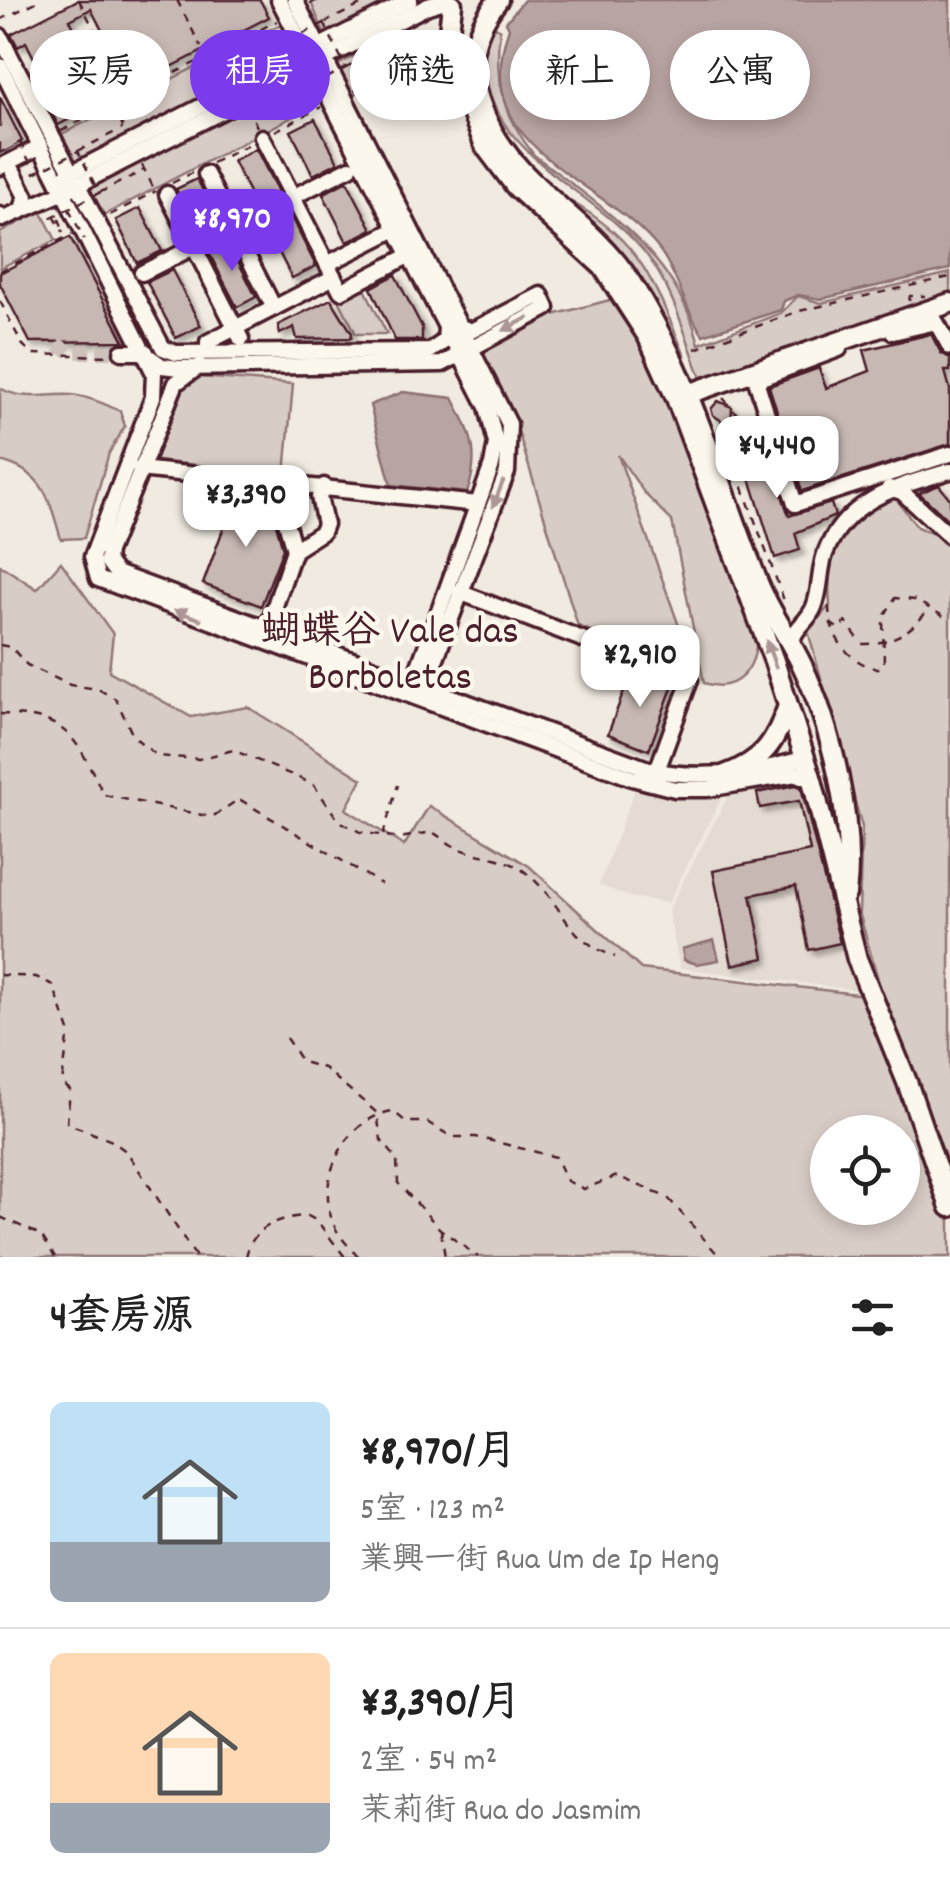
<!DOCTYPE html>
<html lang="zh">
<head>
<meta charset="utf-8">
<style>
	:root { --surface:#fff; --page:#f2f2f2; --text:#222; --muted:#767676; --line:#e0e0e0; --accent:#7c3aed }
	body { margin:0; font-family:Dekko,"LXGW WenKai TC",sans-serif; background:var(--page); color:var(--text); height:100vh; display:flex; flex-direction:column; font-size:38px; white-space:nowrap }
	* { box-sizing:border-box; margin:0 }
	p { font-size:32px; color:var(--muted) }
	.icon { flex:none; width:55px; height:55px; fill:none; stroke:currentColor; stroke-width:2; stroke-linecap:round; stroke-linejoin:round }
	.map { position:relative; height:1257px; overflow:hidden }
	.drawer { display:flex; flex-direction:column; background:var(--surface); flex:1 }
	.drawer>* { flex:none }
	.guide { position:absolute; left:30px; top:30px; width:890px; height:90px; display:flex; gap:20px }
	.tools { position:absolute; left:810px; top:1115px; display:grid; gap:20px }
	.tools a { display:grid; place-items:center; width:110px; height:110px; border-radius:50%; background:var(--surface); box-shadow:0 5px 15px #0003; font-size:50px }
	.price { position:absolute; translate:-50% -85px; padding:0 22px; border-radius:20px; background:#fff; color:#222; font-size:32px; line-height:65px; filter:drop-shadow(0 2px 5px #0008) }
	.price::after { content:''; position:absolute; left:50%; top:60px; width:30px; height:22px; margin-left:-15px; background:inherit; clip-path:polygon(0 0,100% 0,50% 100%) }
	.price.current { background:var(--accent); color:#fff }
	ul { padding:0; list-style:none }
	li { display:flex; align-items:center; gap:30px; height:250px; padding:0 50px }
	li+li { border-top:2px solid var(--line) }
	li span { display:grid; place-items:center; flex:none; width:280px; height:200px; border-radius:15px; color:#555 }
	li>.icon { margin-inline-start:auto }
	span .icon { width:120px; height:120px; fill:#fffc; stroke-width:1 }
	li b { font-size:42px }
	h2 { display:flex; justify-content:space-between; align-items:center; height:120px; padding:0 50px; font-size:42px }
	.pill { padding:0 35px; border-radius:45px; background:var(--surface); box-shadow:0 5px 15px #0003; font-size:35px; line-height:90px }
	.pill.current { background:var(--accent); color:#fff }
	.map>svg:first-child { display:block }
	.built { fill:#e4dbd2 }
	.green { fill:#d8ccc6; stroke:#917678; stroke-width:2.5; fill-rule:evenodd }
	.water { fill:#b8a4a2; stroke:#8c6f72; stroke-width:2.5 }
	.building { fill:#c8b8b3; stroke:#4a1f2b; stroke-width:2.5; fill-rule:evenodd; filter:url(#shadow) }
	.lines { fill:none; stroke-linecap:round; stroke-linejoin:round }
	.minor-tunnel { stroke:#cfc1bc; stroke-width:14; stroke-dasharray:14 7; stroke-linecap:butt }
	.minor-casing { stroke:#4a1f2b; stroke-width:21 }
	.major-casing { stroke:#4a1f2b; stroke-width:25 }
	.path { stroke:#4a1f2b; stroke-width:2.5; stroke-dasharray:8 8; stroke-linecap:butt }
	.minor { stroke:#fbf7ec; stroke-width:14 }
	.major { stroke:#fbf7ec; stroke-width:18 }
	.path-bridge { stroke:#4a1f2b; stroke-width:2.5; stroke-dasharray:8 8; stroke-linecap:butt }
	.oneway { fill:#ab9695 }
	.labels { text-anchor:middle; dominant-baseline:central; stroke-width:9; stroke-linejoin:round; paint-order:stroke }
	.quarter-label { font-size:40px; fill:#4a1f2b; stroke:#fbf7ec }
</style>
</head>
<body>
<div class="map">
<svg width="950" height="1257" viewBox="0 0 950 1257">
	<defs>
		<filter id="shadow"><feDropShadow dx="4.5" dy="4.5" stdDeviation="2.5" flood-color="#0004"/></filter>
	</defs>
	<rect width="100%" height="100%" fill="#f0eae0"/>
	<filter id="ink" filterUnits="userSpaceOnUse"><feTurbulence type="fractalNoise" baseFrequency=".01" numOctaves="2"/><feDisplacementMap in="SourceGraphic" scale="20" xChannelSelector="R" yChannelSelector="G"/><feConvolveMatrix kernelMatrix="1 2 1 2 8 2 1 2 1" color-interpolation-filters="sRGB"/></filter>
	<g filter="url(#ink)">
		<!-- built -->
		<g class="built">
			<path d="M804,782L859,990L680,968L668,911L730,792Z"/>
			<path d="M635,789L676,800L722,797L668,903L630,897L599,885Z"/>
		</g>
		<!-- green -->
		<g class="green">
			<path d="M310,0H393L325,35Z"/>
			<path d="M283,23L298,52L75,164L60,135Z"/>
			<path d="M491,24L500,30C493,79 504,116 534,155C602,208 677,255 699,344L781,313L798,296L821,303L950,273V296L701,378C686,338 674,292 649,258C594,183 455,147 491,24Z"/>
			<path d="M401,30L415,32L436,52L352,95L336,66Z"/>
			<path d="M309,73L323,101L100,217L85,188Z"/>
			<path d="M557,194C638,235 652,277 685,356L681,359L654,306Z"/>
			<path d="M41,211L56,240L0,268V233Z"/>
			<path d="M364,287L387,334H356L339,300L348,291Z"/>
			<path d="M610,300L650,358L757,636C756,668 738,694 704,683L672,521L645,494L618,455L685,643V658L676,666L578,626L518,431L484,361L485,352L553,315Z"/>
			<path d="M199,377L293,384L285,474L157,461L155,455L183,387Z"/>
			<path d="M0,388C24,402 46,393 72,395C90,397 104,404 120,411L125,426L109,453L84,538L61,539C49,499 45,472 0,461Z"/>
			<path d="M885,497H895L917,527L950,541V1257H0V565L37,589L61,562L113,634L109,671L191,717L248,707L362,779L346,809L404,846L429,806L529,866L641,969L883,997L859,912L862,827L808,631L830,605C825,550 842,530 885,497ZM828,1132H902V1208H828Z"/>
		</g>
		<!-- water -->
		<g class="water">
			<path d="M524,0H950V269L821,299L798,295L784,301L781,310L703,335C685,311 679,277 661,252C606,177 465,153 509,28L506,22Z"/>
			<path d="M403,392L453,398C471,433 481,453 467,493L391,485L370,405Z"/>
			<path d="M714,940L719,960L697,964L684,960L682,949Z"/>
		</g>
		<!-- building -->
		<g class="building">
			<path d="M78,0H260L269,17L58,125L52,113L60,109L48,84L54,81L44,63L38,66L26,42L18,47L11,34ZM91,9L125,75L103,86L91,62L85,65L76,46L82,44L70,20Z"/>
			<path d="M0,97L22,141L0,153Z"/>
			<path d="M315,119L338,162L313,175L291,131Z"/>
			<path d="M256,149L278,192L255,204L233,161Z"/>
			<path d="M197,179L219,222L199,233L176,189Z"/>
			<path d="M347,181L372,229L347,242L323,194Z"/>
			<path d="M140,208L162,251L137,263L116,220Z"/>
			<path d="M288,211L316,266L292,278L264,223Z"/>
			<path d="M70,237L124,341L30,342L0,284V273Z"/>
			<path d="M228,241L256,297L237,307L208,251Z"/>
			<path d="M172,270L201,326L176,338L147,282Z"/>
			<path d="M395,275L422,327V340H395L371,288Z"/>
			<path d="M331,299L352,333L351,338L297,339L294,327L280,334L278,325Z"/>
			<path d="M931,334L941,353L950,358V371H945L950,389V444L802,491L769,386L819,368L826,388L870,371L864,350Z"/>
			<path d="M718,401L732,407L731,427L713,415L711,409Z"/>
			<path d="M762,435L789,516L831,503L835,516L795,533L800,550L775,558L739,443Z"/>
			<path d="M939,485L950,499V522L919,493Z"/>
			<path d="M237,491L260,493L270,503L283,549L261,606L203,584Z"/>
			<path d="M632,669L673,685L649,750L608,734Z"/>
			<path d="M796,785L801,787L840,943L809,950L796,886L751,895L764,958L732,965L713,871L810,851L799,801L760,808L757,793Z"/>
		</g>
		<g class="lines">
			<!-- minor-tunnel -->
			<g class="minor-tunnel">
				<path d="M0,127L11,147"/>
				<path d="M57,345L70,352H122"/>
			</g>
			<defs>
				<g id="minor">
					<path d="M279,0L487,407L496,443L492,465L411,688"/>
					<path d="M295,0L509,424L507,472L423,692"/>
					<path d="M0,36L163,348L176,353L430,351L445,341L446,328"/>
					<path d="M0,66L154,373L153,397L92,557L98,579L632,778L675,789H707L796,774L812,780"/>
					<path d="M262,137L341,291L410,255"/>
					<path d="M9,163L26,197L22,209"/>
					<path d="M0,167L41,146"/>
					<path d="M206,174L274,308"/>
					<path d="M63,177L410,0"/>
					<path d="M167,194L241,339"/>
					<path d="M0,215L2,219L64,192L428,6L448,0"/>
					<path d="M327,264L396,229"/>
					<path d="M142,273L350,168"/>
					<path d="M893,332L936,322L950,347"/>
					<path d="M122,352H146"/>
					<path d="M208,352V342L334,277"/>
					<path d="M148,356L162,366L179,368L442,364L547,308L541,295L471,331L461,327"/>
					<path d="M200,366L176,383L108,552L107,561L116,573L651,770C703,780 754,774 805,758"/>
					<path d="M753,371L756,380L839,349"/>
					<path d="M756,380L795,504L950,454"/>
					<path d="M139,469L478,504"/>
					<path d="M264,482L279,497L294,550"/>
					<path d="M889,488L902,492L950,536"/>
					<path d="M459,592L690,680L655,776"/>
					<path d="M267,629L294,550L322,532L325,524L319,497L324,486"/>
					<path d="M791,646C793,627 807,624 814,607C821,590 819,571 825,554C846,498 900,486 950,471"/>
				</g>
				<g id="major">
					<path d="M498,0C467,40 466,74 487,120C517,187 588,218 628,278C689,371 718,482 759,585C771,613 789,638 802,665C832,728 855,825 846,894"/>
					<path d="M452,4L447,50L485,146L516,187L603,267L648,337L676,398L774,661L812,780L857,959L907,1082L950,1207"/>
					<path d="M688,394L950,303"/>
					<path d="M725,775C763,761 775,743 788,706"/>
				</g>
			</defs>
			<!-- minor casing -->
			<use href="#minor" class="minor-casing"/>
			<!-- major casing -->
			<use href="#major" class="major-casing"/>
			<!-- path -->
			<g class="path">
				<path d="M79,0L128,95"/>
				<path d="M177,0L201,47"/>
				<path d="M358,0H368"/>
				<path d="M310,4L318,0"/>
				<path d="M0,20L40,0"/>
				<path d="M324,23L367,2"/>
				<path d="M387,42L400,67"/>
				<path d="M218,51L229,72L280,46L276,38"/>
				<path d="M346,68L388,47"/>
				<path d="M373,79L390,46L429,51"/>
				<path d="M354,91L431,52L400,35"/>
				<path d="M113,108L123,127"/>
				<path d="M257,127L252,116L302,91"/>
				<path d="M61,131L277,21"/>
				<path d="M275,131L321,107"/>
				<path d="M78,151L123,128"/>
				<path d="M212,163L250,144"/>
				<path d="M142,165L154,189"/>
				<path d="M172,183L192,173"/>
				<path d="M99,193L144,170"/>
				<path d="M110,215L156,191"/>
				<path d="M54,216L63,232"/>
				<path d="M59,219L64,231"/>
				<path d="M0,271L72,234"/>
				<path d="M0,301L22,344L32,354L112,356"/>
				<path d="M909,301L910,296H925"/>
				<path d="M695,349L799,311L950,277"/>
				<path d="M723,398L737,414L731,455L786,606"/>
				<path d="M829,606C829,634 846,661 877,669L884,664L883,618L895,598L915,600L950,620"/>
				<path d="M830,623L839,629L846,622L862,644C888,644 911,633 926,612"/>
				<path d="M0,645L11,647L27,665L70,685L98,689L116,699L133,736L157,756L199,759L233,750L313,784L339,821L360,832L400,838L432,832C440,836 445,841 452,845C480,860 504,852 531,877C567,909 562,936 615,957"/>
				<path d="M0,714C70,716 75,737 104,795L212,817L239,799L381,884"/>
				<path d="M383,835L398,785"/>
				<path d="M0,975L36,977L53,985L69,1031L62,1083L70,1090L67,1123L112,1141L127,1152L196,1257"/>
				<path d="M286,1038L302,1062L324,1068L377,1113L381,1140L397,1159L398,1183L440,1229L478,1257"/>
				<path d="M0,1217L41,1235L55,1257"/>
				<path d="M441,1231L445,1257"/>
				<path d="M246,1257C252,1227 279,1217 308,1216L317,1221L345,1257"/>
				<path d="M358,1257C350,1247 339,1237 334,1225C314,1180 346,1118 393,1111L406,1122H427L452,1137H476L556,1157L567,1181L584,1189L617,1176L668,1198L720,1257"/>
			</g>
			<!-- minor -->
			<use href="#minor" class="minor"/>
			<!-- major -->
			<use href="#major" class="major"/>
			<!-- path-bridge -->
			<g class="path-bridge">
				<path d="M324,23L346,68L302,91L280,46Z"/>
				<path d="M20,142L35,173L78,151L99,193L50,218"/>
				<path d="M69,209L84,239"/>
			</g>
		</g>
		<!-- one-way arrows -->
		<defs><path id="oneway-solid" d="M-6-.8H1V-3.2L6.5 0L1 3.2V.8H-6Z" transform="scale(2.5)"/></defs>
		<g class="oneway">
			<use href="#oneway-solid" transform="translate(516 324) rotate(153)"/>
			<use href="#oneway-solid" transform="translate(498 494) rotate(112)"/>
			<use href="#oneway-solid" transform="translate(188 615) rotate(-160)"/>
			<use href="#oneway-solid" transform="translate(771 654) rotate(-110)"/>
		</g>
	</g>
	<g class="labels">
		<!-- quarter labels -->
		<g class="quarter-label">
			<text x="390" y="634">蝴蝶谷 Vale das<tspan x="390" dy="46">Borboletas</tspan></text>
		</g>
	</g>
</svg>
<div class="tools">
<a><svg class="icon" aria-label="locate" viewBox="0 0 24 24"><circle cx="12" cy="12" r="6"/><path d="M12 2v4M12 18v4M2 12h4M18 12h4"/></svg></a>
</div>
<b class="price current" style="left:232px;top:274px">¥8,970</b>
<b class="price" style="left:777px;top:501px">¥4,440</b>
<b class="price" style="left:246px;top:550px">¥3,390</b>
<b class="price" style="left:640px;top:710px">¥2,910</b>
<div class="guide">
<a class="pill">买房</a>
<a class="pill current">租房</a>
<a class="pill">筛选</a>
<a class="pill">新上</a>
<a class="pill">公寓</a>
</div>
</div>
<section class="drawer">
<h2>4套房源<svg class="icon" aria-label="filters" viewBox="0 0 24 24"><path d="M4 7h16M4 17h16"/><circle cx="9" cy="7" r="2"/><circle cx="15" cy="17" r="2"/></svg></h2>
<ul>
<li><span style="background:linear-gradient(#bfe0f5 70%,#9aa5b1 0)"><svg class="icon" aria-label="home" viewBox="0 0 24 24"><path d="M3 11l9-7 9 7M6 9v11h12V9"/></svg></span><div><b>¥8,970/月</b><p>5室 · 123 m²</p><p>業興一街 Rua Um de Ip Heng</p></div></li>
<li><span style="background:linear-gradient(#ffd9b3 75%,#9aa5b1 0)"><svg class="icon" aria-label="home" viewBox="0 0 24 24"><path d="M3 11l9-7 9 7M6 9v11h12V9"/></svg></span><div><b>¥3,390/月</b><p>2室 · 54 m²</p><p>茉莉街 Rua do Jasmim</p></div></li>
</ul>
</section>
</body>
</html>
